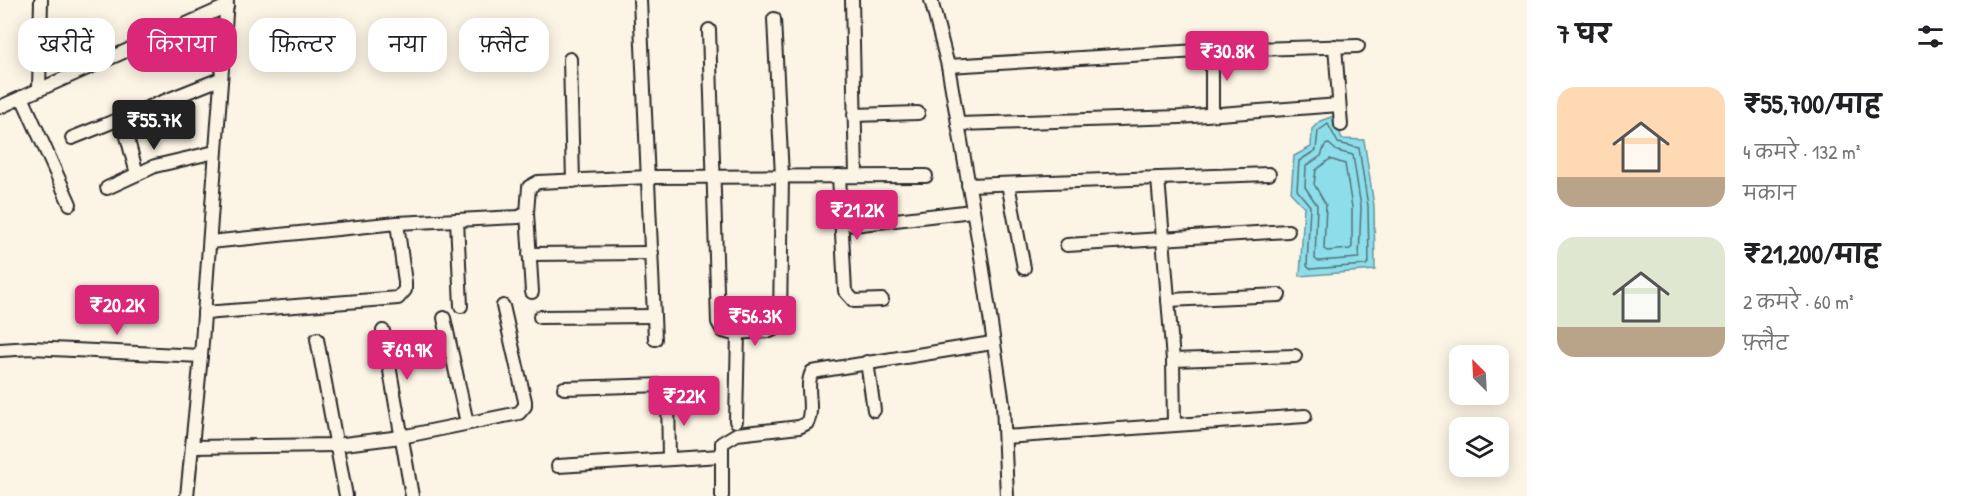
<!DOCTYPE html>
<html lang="hi">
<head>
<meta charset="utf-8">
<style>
	:root { --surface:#fff; --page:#f2f2f2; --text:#202124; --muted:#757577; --accent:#db2777 }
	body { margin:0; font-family:"Patrick Hand","Playpen Sans Deva",sans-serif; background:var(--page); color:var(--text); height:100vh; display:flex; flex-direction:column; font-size:22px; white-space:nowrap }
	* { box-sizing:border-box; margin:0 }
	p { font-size:20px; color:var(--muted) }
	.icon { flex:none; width:33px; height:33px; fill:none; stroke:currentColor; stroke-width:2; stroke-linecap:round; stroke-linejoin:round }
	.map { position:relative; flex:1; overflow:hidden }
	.sheet { display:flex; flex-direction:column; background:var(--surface); width:450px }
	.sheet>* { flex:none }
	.hud { position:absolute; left:18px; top:18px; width:570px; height:54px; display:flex; gap:12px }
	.needle { width:39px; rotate:336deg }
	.controls { position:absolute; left:1449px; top:345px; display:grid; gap:12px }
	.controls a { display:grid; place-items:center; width:60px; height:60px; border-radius:12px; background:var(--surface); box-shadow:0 3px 15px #0003; font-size:30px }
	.price { position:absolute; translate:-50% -51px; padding:0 14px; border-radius:6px; background:var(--accent); color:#fff; font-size:20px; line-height:39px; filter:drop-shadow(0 2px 3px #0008) }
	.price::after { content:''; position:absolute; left:50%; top:36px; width:18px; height:14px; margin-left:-9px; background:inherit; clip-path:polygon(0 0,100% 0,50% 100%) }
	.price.on { background:#222; color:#fff }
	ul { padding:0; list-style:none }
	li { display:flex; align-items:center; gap:18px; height:150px; padding:0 30px }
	li span { display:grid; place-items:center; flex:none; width:168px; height:120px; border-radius:18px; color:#555 }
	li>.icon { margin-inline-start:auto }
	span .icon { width:72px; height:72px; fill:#fffc; stroke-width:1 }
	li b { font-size:26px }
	h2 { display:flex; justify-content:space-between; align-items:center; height:72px; padding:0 30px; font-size:26px }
	.pill { padding:0 21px; border-radius:18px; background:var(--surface); box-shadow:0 3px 15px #0003; font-size:21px; line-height:54px }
	.pill.on { background:var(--accent); color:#fff }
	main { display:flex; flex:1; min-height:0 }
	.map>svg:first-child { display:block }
	.water { fill:#8dddea; stroke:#66969e; stroke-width:1.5 }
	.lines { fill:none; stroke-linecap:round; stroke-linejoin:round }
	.shore { stroke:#527277; stroke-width:1.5 }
	.minor-casing { stroke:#2b2b2b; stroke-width:16 }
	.minor { stroke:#fcf5e5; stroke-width:12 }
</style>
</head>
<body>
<main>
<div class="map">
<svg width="1527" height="496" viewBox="0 0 1527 496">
	<rect width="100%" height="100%" fill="#fcf5e5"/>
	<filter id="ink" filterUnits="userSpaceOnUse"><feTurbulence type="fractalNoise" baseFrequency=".0167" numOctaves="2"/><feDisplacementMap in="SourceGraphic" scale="12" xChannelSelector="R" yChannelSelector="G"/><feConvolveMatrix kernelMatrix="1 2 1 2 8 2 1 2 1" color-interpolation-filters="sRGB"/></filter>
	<g filter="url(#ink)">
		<!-- water -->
		<path class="water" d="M1334,116L1342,139L1364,140L1374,206L1375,270L1300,276L1304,207L1291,193L1294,156L1311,147L1312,129L1320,121Z"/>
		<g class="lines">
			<!-- shore -->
			<g class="shore">
				<path d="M1328,124L1338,143L1359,148L1368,206L1369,262L1366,265L1310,269L1307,266L1310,206L1297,190L1299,161L1316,150L1318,131Z"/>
				<path d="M1329,144L1337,151L1353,155L1361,207L1359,258L1318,261L1315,259L1317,205L1305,187L1306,166L1321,156L1325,145Z"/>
				<path d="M1330,159L1345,164L1352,207V247L1350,249L1327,251L1324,249L1326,205L1314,184L1316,170Z"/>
			</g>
			<defs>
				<g id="minor">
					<path d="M640,0L655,339"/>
					<path d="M852,0L856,176"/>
					<path d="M931,0L948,66L980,250L1003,404L1007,496"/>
					<path d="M709,30L718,322L723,331L730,333L770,331L776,328L780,320L782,176L774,19"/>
					<path d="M1335,46L1341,125"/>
					<path d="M1212,50V114"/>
					<path d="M570,59L573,181"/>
					<path d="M948,66L1215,50L1358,46"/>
					<path d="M39,89L41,0"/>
					<path d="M22,97L70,204"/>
					<path d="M0,107L227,6"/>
					<path d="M854,115L918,113"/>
					<path d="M122,118L137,174"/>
					<path d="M958,124L1180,117L1339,105"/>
					<path d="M72,138L220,79"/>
					<path d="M839,176L845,291L854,301L882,300"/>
					<path d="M1158,178L1173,360L1295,356"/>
					<path d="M1008,184L1024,268"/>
					<path d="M968,185L1269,174"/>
					<path d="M107,188L155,166L215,152"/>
					<path d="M527,213L532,292"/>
					<path d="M457,220L461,306"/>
					<path d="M853,225L972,211"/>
					<path d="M210,242L397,223L519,217L527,213L529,187L538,182L649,177L926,176"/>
					<path d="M1067,245L1288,231"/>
					<path d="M529,254L652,253"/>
					<path d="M1168,300L1279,295"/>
					<path d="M204,313L398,298L405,290V282L397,223"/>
					<path d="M540,317L654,316"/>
					<path d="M444,318L467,423"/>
					<path d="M383,331L412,496"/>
					<path d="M317,339L346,496"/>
					<path d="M0,350L31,348L201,356"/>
					<path d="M1173,360L1174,425"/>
					<path d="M867,362L874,410"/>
					<path d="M564,388L664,385L668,394L669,459"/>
					<path d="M736,421L738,332"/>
					<path d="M1005,437L1305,416"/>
					<path d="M192,447L336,445L401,437L519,413L525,406V401L503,306"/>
					<path d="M558,466L721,456"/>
					<path d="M187,496L201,356L227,0"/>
					<path d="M722,496V443L737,434L799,427L807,423C815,408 804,387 812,372L992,343"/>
				</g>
			</defs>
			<!-- minor casing -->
			<use href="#minor" class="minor-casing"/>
			<!-- minor -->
			<use href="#minor" class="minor"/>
		</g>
	</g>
</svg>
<div class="controls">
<a><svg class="needle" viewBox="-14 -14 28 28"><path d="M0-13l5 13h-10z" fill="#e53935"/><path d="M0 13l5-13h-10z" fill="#757577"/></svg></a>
<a><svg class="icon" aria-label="layers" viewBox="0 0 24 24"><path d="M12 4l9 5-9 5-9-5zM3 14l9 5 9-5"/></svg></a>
</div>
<b class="price" style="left:1227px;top:82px">₹30.8K</b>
<b class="price on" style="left:154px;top:151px">₹55.7K</b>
<b class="price" style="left:857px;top:241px">₹21.2K</b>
<b class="price" style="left:117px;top:336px">₹20.2K</b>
<b class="price" style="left:755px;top:347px">₹56.3K</b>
<b class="price" style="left:407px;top:381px">₹69.9K</b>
<b class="price" style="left:684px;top:427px">₹22K</b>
<div class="hud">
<a class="pill">खरीदें</a>
<a class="pill on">किराया</a>
<a class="pill">फ़िल्टर</a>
<a class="pill">नया</a>
<a class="pill">फ़्लैट</a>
</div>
</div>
<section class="sheet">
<h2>7 घर<svg class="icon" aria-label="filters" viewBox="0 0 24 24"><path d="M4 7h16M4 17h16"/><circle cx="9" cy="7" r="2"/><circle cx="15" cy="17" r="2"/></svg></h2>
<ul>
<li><span style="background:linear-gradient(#ffd9b3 75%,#b9a48a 0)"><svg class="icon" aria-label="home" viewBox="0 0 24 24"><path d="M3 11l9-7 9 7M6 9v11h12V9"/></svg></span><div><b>₹55,700/माह</b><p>4 कमरे · 132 m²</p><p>मकान</p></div></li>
<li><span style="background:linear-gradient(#dfe7d0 75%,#b9a48a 0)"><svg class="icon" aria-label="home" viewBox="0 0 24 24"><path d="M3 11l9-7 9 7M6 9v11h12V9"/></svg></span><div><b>₹21,200/माह</b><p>2 कमरे · 60 m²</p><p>फ़्लैट</p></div></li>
</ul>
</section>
</main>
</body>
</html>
